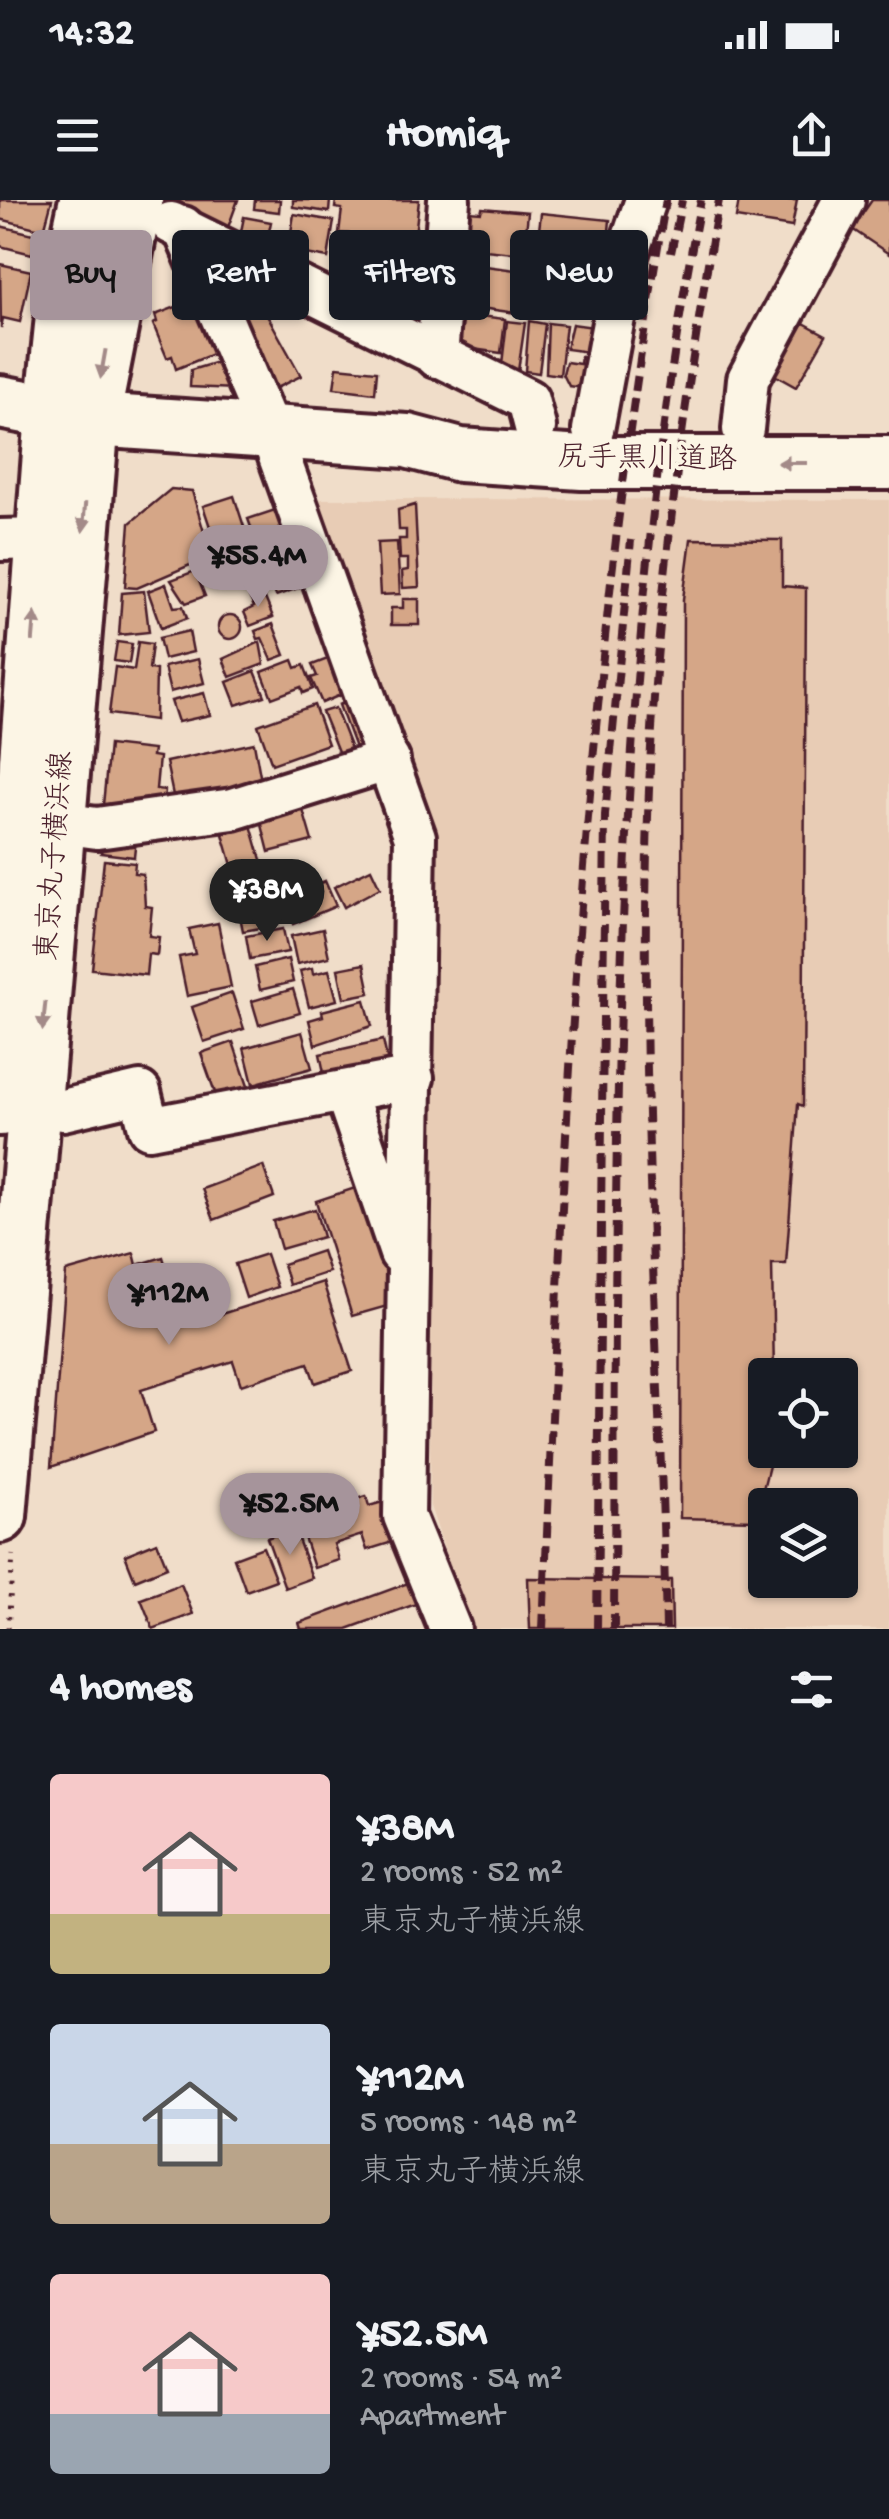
<!DOCTYPE html>
<html lang="en">
<head>
<meta charset="utf-8">
<style>
	:root { --surface:#171b24; --page:#242831; --text:#f1f3f6; --muted:#9ea1a6; --accent:#a6949b }
	body { margin:0; font-family:"Gochi Hand","Klee One",sans-serif; background:var(--page); color:var(--text); height:100vh; display:flex; flex-direction:column; font-size:38px; white-space:nowrap }
	* { box-sizing:border-box; margin:0 }
	p { font-size:32px; color:var(--muted) }
	.icon { flex:none; width:55px; height:55px; fill:none; stroke:currentColor; stroke-width:2; stroke-linecap:round; stroke-linejoin:round }
	.map { position:relative; height:1429px; overflow:hidden }
	.sheet { display:flex; flex-direction:column; background:var(--surface); flex:1 }
	.sheet>* { flex:none }
	.guide { position:absolute; left:30px; top:30px; width:830px; height:90px; display:flex; gap:20px }
	.controls { position:absolute; left:748px; top:1158px; display:grid; gap:20px }
	.controls a { display:grid; place-items:center; width:110px; height:110px; border-radius:10px; background:var(--surface); box-shadow:0 2px 8px #0004; font-size:50px }
	.price { position:absolute; translate:-50% -85px; padding:0 22px; border-radius:35px; background:var(--accent); color:#111; font-size:32px; line-height:65px; filter:drop-shadow(0 2px 5px #0008) }
	.price::after { content:''; position:absolute; left:50%; top:60px; width:30px; height:22px; margin-left:-15px; background:inherit; clip-path:polygon(0 0,100% 0,50% 100%) }
	.price.on { background:#222; color:#fff }
	ul { padding:0; list-style:none }
	li { display:flex; align-items:center; gap:30px; height:250px; padding:0 50px }
	li span { display:grid; place-items:center; flex:none; width:280px; height:200px; border-radius:10px; color:#555 }
	li>.icon { margin-inline-start:auto }
	span .icon { width:120px; height:120px; fill:#fffc; stroke-width:1 }
	li b { font-size:42px }
	h2 { display:flex; justify-content:space-between; align-items:center; height:120px; padding:0 50px; font-size:42px }
	.tag { padding:0 35px; border-radius:10px; background:var(--surface); box-shadow:0 2px 8px #0004; font-size:35px; line-height:90px }
	.tag.on { background:var(--accent); color:#111 }
	.status { display:flex; justify-content:space-between; align-items:center; height:70px; padding:0 50px; background:var(--surface); direction:ltr }
	.status svg { height:28px; fill:currentColor }
	header { display:flex; justify-content:space-between; align-items:center; height:130px; padding:0 50px; background:var(--surface); font-size:45px; font-weight:700 }
	.map>svg:first-child { display:block }
	.built { fill:#e8ccb5; fill-rule:evenodd }
	.building { fill:#d5a687; stroke:#4a1f2b; stroke-width:2.5 }
	.lines { fill:none; stroke-linecap:round; stroke-linejoin:round }
	.minor-casing { stroke:#4a1f2b; stroke-width:48 }
	.major-casing { stroke:#4a1f2b; stroke-width:60 }
	.path { stroke:#4a1f2b; stroke-width:5; stroke-dasharray:2.5 8; stroke-linecap:butt }
	.minor { stroke:#fcf5e5; stroke-width:40 }
	.major { stroke:#fcf5e5; stroke-width:52 }
	.rail { stroke:#4a1f2b; stroke-width:8; stroke-dasharray:15 8; stroke-linecap:butt }
	.oneway { fill:#a38a88 }
	.labels { text-anchor:middle; dominant-baseline:central; stroke-width:8; stroke-linejoin:round; paint-order:stroke }
	.street-label { font-size:30px; fill:#4a1f2b; stroke:#fcf5e5 }
</style>
</head>
<body>
<div class="status"><b>14:32</b><svg viewBox="0 0 49 12"><path d="M0 12V9h3v3zM5 12V6h3v6zM10 12V3h3v9zM15 12V0h3v12zM26 1h20v11H26zM47 4h2v5h-2z"/></svg></div>
<header><svg class="icon" aria-label="menu" viewBox="0 0 24 24"><path d="M4 6h16M4 12h16M4 18h16"/></svg>Homiq<svg class="icon" aria-label="share" viewBox="0 0 24 24"><path d="M12 15V3M7 8l5-5 5 5M5 13v7h14v-7"/></svg></header>
<div class="map">
<svg width="889" height="1429" viewBox="0 0 889 1429">
	<rect width="100%" height="100%" fill="#f0ddc9"/>
	<filter id="ink" filterUnits="userSpaceOnUse"><feTurbulence type="fractalNoise" baseFrequency=".01" numOctaves="2"/><feDisplacementMap in="SourceGraphic" scale="20" xChannelSelector="R" yChannelSelector="G"/><feConvolveMatrix kernelMatrix="1 2 1 2 8 2 1 2 1" color-interpolation-filters="sRGB"/></filter>
	<g filter="url(#ink)">
		<!-- built -->
		<path class="built" d="M321,299L889,300V1429H471L430,1306L432,631L405,541L316,310ZM765,1175H840V1250H765ZM765,1305H840V1380H765Z"/>
		<!-- building -->
		<g class="building">
			<path d="M0,0H52L44,30L0,19Z"/>
			<path d="M177,0H238L226,33L205,26L208,19L174,7Z"/>
			<path d="M255,0H280L279,12L254,9Z"/>
			<path d="M293,0H330L329,12L293,7Z"/>
			<path d="M336,0H419L411,72L347,64L350,34L339,33L342,9L335,8Z"/>
			<path d="M739,0H797L792,27L736,18Z"/>
			<path d="M872,0H889V54L852,29Z"/>
			<path d="M482,8L528,12L524,54L465,48L468,11L481,12Z"/>
			<path d="M541,13L610,20L606,62L536,55Z"/>
			<path d="M294,14L334,21L328,58L306,54L304,67L286,64Z"/>
			<path d="M244,17L271,22L263,60L238,46Z"/>
			<path d="M0,26L37,35L32,54L0,46Z"/>
			<path d="M463,63L523,71L517,113L458,105Z"/>
			<path d="M0,64L31,71L20,122L3,118L1,128Z"/>
			<path d="M347,64L411,72L406,112L344,87Z"/>
			<path d="M534,71L600,77L596,113L530,106Z"/>
			<path d="M245,75L301,176L274,189L223,86Z"/>
			<path d="M194,100L215,153L176,169L172,156L167,158L153,124L157,122L155,115Z"/>
			<path d="M464,114L505,119L501,153L459,147Z"/>
			<path d="M507,121L525,123L518,171L505,169L502,164Z"/>
			<path d="M529,121L545,124L539,173L525,171Z"/>
			<path d="M800,121L826,135L796,187L771,173Z"/>
			<path d="M548,123L566,125L560,175L546,173Z"/>
			<path d="M572,124L601,128L597,153L566,149Z"/>
			<path d="M581,156L595,159L584,188L569,186L563,174L566,162L580,164Z"/>
			<path d="M227,159L236,189L190,187L191,170Z"/>
			<path d="M337,167L377,171L375,193L334,188Z"/>
			<path d="M171,289L192,291L211,356L137,388L125,387L130,323Z"/>
			<path d="M234,296L261,379L238,387L223,340L215,342L203,306Z"/>
			<path d="M415,305L419,387L403,388L402,371L408,370V359H400L399,339H406V330H399L398,310Z"/>
			<path d="M281,308L312,383L276,396L248,319Z"/>
			<path d="M691,339L782,340V386L806,388L803,906L798,904L786,1064H772L774,1175H765V1250H773L755,1320L680,1318L683,399Z"/>
			<path d="M397,342L400,394L380,395L377,343Z"/>
			<path d="M195,371L205,396L186,403L171,380Z"/>
			<path d="M166,384L174,407L183,406L187,418L161,428L148,391Z"/>
			<path d="M144,391L149,432L119,435L122,393Z"/>
			<path d="M262,391L273,417L250,426L244,412L254,407L249,396Z"/>
			<path d="M403,399H419V425H391V408H403Z"/>
			<circle cx="230" cy="427" r="12"/>
			<path d="M273,424L285,455L272,460L262,438L258,439L255,431Z"/>
			<path d="M189,431L193,452L164,459L159,438Z"/>
			<path d="M117,442L132,444L129,463L114,461Z"/>
			<path d="M138,442L152,444L149,469L156,470L155,520L109,514L115,467L134,470Z"/>
			<path d="M260,442L264,464L230,477L223,459Z"/>
			<path d="M338,455L352,490L322,503L311,478L317,476L312,465Z"/>
			<path d="M198,459L204,483L170,492L164,467Z"/>
			<path d="M293,460L296,468L304,465L313,489L303,493L301,487L272,498L262,472Z"/>
			<path d="M255,471L265,496L236,505L227,482Z"/>
			<path d="M204,493L210,515L178,522L171,501Z"/>
			<path d="M356,498L375,550L358,556L339,505Z"/>
			<path d="M314,505L328,544L272,564L258,525Z"/>
			<path d="M335,508L353,554L341,559L322,512Z"/>
			<path d="M254,543L261,581L174,600L166,562Z"/>
			<path d="M109,545L153,550L152,556L159,557L156,589L165,590L163,611L103,605Z"/>
			<path d="M303,610L312,641L269,652L261,621Z"/>
			<path d="M251,625L268,684L240,693L223,634Z"/>
			<path d="M136,639L134,657L101,653L103,640Z"/>
			<path d="M104,660L135,663L134,673L143,674L145,706L152,707L149,736L159,737L157,755L148,754L146,775L92,769Z"/>
			<path d="M371,669L380,688L344,707L334,687Z"/>
			<path d="M325,681L336,706L293,724L282,699Z"/>
			<path d="M272,695L277,725L243,731L237,701Z"/>
			<path d="M218,723L231,787L187,796L179,757L195,754L189,729Z"/>
			<path d="M283,729L288,752L250,759L246,736Z"/>
			<path d="M323,729L329,757L297,764L291,736Z"/>
			<path d="M288,759L293,782L260,790L255,767Z"/>
			<path d="M364,764L370,793L344,798L338,769Z"/>
			<path d="M312,768L313,774L329,770L337,800L309,807L300,771Z"/>
			<path d="M293,789L300,813L259,825L252,801Z"/>
			<path d="M232,793L244,829L204,842L192,807Z"/>
			<path d="M365,800L372,826L315,845L309,820L323,816L322,811Z"/>
			<path d="M302,832L312,868L253,884L244,848Z"/>
			<path d="M383,840L389,868L326,882L320,854Z"/>
			<path d="M233,842L251,895L218,901L201,853Z"/>
			<path d="M263,966L274,997L214,1020L202,989Z"/>
			<path d="M361,986L398,1103L352,1116L316,1001Z"/>
			<path d="M315,1009L323,1037L281,1049L273,1021Z"/>
			<path d="M322,1051L329,1072L289,1085L283,1064Z"/>
			<path d="M134,1053L137,1065L163,1057L182,1119L196,1122L323,1082L352,1171L315,1183L308,1163L241,1185L233,1161L141,1190L154,1232L51,1267L66,1072Z"/>
			<path d="M266,1054L277,1087L246,1098L235,1064Z"/>
			<path d="M366,1296L369,1306L383,1302L396,1341L367,1350L362,1335L334,1344L339,1360L314,1368L302,1331L314,1326L310,1314Z"/>
			<path d="M294,1328L312,1378L285,1388L267,1338Z"/>
			<path d="M157,1342L167,1367L135,1380L125,1355Z"/>
			<path d="M263,1347L276,1380L246,1391L234,1358Z"/>
			<path d="M528,1378L671,1380L672,1429H530Z"/>
			<path d="M408,1383L416,1404L347,1429H301L299,1423Z"/>
			<path d="M181,1384L193,1414L153,1429L141,1399Z"/>
		</g>
		<g class="lines">
			<defs>
				<g id="minor">
					<path d="M171,23L528,200L535,227"/>
					<path d="M183,27L271,234L415,637L404,1316L450,1429"/>
					<path d="M437,157L449,0"/>
					<path d="M743,229L748,179L844,0"/>
					<path d="M593,230L624,64L646,0"/>
					<path d="M0,340L41,339"/>
					<path d="M34,626L60,623L97,628L233,609L389,560"/>
					<path d="M345,891L400,1053"/>
					<path d="M35,906L63,910L140,892L149,928L413,878"/>
				</g>
				<g id="major">
					<path d="M0,202L93,220L407,241L460,255L582,263H889"/>
					<path d="M0,909L52,213L63,107L86,0"/>
					<path d="M0,1316L93,220L136,0"/>
				</g>
			</defs>
			<!-- minor casing -->
			<use href="#minor" class="minor-casing"/>
			<!-- major casing -->
			<use href="#major" class="major-casing"/>
			<!-- path -->
			<path class="path" d="M8,1429L13,1355"/>
			<!-- minor -->
			<use href="#minor" class="minor"/>
			<!-- major -->
			<use href="#major" class="major"/>
			<!-- rail -->
			<g class="rail">
				<path d="M671,53L682,0"/>
				<path d="M543,1429C563,952 582,471 666,0"/>
				<path d="M597,1429L605,615L631,340"/>
				<path d="M614,1429C616,951 608,471 701,0"/>
				<path d="M666,1429C659,1111 631,789 656,471C669,313 691,156 719,0"/>
			</g>
		</g>
		<!-- one-way arrows -->
		<defs><path id="oneway-solid" d="M-6-.8H1V-3.2L6.5 0L1 3.2V.8H-6Z" transform="scale(2.5)"/></defs>
		<g class="oneway">
			<use href="#oneway-solid" transform="translate(103 164) rotate(100)"/>
			<use href="#oneway-solid" transform="translate(792 263) rotate(-180)"/>
			<use href="#oneway-solid" transform="translate(84 317) rotate(95)"/>
			<use href="#oneway-solid" transform="translate(34 427) rotate(-85)"/>
			<use href="#oneway-solid" transform="translate(44 816) rotate(96)"/>
		</g>
	</g>
	<g class="labels">
		<!-- street labels -->
		<g class="street-label">
			<text transform="translate(647 261) rotate(1)">尻手黒川道路</text>
			<text transform="translate(57 656) rotate(-86)">東京丸子横浜線</text>
		</g>
	</g>
</svg>
<div class="controls">
<a><svg class="icon" aria-label="locate" viewBox="0 0 24 24"><circle cx="12" cy="12" r="6"/><path d="M12 2v4M12 18v4M2 12h4M18 12h4"/></svg></a>
<a><svg class="icon" aria-label="layers" viewBox="0 0 24 24"><path d="M12 4l9 5-9 5-9-5zM3 14l9 5 9-5"/></svg></a>
</div>
<b class="price" style="left:258px;top:410px">¥55.4M</b>
<b class="price on" style="left:267px;top:744px">¥38M</b>
<b class="price" style="left:169px;top:1148px">¥112M</b>
<b class="price" style="left:290px;top:1358px">¥52.5M</b>
<div class="guide">
<a class="tag on">Buy</a>
<a class="tag">Rent</a>
<a class="tag">Filters</a>
<a class="tag">New</a>
</div>
</div>
<section class="sheet">
<h2>4 homes<svg class="icon" aria-label="filters" viewBox="0 0 24 24"><path d="M4 7h16M4 17h16"/><circle cx="9" cy="7" r="2"/><circle cx="15" cy="17" r="2"/></svg></h2>
<ul>
<li><span style="background:linear-gradient(#f6c9c9 70%,#c2b280 0)"><svg class="icon" aria-label="home" viewBox="0 0 24 24"><path d="M3 11l9-7 9 7M6 9v11h12V9"/></svg></span><div><b>¥38M</b><p>2 rooms · 52 m²</p><p>東京丸子横浜線</p></div></li>
<li><span style="background:linear-gradient(#c9d6e8 60%,#b9a48a 0)"><svg class="icon" aria-label="home" viewBox="0 0 24 24"><path d="M3 11l9-7 9 7M6 9v11h12V9"/></svg></span><div><b>¥112M</b><p>5 rooms · 148 m²</p><p>東京丸子横浜線</p></div></li>
<li><span style="background:linear-gradient(#f6c9c9 70%,#9aa5b1 0)"><svg class="icon" aria-label="home" viewBox="0 0 24 24"><path d="M3 11l9-7 9 7M6 9v11h12V9"/></svg></span><div><b>¥52.5M</b><p>2 rooms · 54 m²</p><p>Apartment</p></div></li>
</ul>
</section>
</body>
</html>
